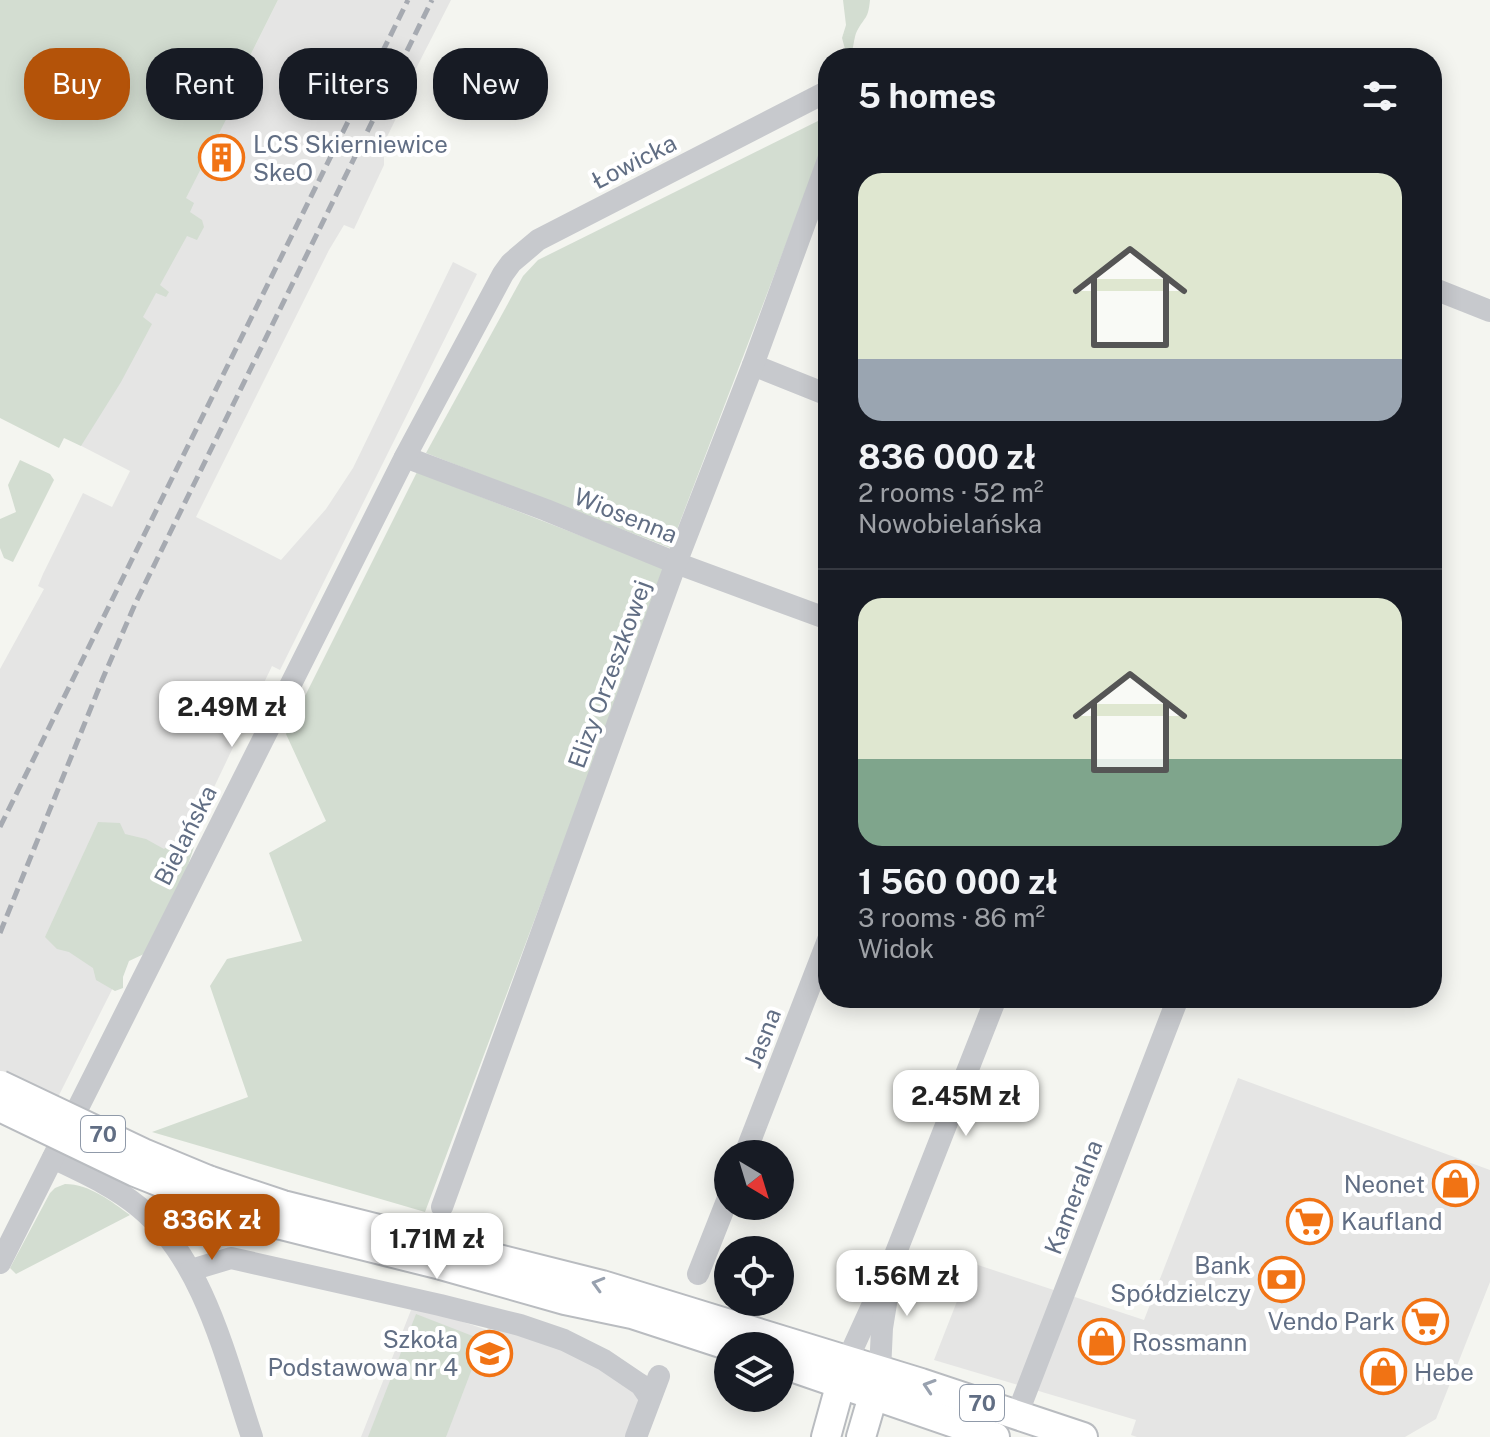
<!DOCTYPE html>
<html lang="en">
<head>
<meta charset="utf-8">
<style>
	:root { --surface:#171b24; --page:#20242c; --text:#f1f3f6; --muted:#9ea1a6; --line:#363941; --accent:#b45309 }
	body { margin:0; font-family:"Public Sans",sans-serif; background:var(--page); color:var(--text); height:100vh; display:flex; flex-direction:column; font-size:30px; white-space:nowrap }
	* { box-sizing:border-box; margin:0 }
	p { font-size:26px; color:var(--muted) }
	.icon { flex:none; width:44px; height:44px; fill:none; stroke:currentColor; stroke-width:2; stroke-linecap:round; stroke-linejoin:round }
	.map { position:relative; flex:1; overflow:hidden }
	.panel { position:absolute; left:818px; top:48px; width:624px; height:960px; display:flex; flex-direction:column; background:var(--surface); border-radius:32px; box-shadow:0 4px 20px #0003 }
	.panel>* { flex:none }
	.top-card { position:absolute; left:24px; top:48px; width:674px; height:72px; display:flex; gap:16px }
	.needle { width:52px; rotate:142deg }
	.tools { position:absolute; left:714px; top:1140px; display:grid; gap:16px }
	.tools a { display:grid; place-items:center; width:80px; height:80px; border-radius:50%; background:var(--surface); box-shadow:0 4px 20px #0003; font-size:40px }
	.price { position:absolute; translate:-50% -68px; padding:0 18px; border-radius:16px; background:#fff; color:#222; font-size:26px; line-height:52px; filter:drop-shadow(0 2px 4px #0008) }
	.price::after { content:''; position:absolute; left:50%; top:48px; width:24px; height:18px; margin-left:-12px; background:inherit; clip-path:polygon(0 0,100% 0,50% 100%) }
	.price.selected { background:var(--accent); color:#fff }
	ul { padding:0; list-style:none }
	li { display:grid; align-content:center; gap:16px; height:424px; padding:0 40px }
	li+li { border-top:2px solid var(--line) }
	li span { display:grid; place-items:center; height:248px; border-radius:24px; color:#555 }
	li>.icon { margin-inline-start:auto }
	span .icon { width:144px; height:144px; fill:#fffc; stroke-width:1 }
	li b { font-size:34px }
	h2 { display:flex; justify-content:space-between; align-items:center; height:96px; padding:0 40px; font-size:34px }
	.pill { padding:0 28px; border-radius:32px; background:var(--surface); box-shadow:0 4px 20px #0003; font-size:28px; line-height:72px }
	.pill.selected { background:var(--accent); color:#fff }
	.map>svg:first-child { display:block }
	.built { fill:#e5e5e4 }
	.green { fill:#d3ddd1 }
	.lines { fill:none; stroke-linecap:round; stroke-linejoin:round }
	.major-casing { stroke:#b9bcc0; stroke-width:32 }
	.minor { stroke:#c7c9cd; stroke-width:22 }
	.major { stroke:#fff; stroke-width:28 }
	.rail { stroke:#a6aab1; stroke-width:5; stroke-dasharray:12 6; stroke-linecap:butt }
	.major-bridge-casing { stroke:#b9bcc0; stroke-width:32; stroke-linecap:butt }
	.major-bridge { stroke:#fff; stroke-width:28 }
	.oneway { stroke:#98a1af }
	.labels { text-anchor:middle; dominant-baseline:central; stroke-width:8; stroke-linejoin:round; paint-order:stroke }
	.shield { fill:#fff; stroke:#909aa9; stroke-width:2 }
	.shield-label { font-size:22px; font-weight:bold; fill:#616e84 }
	.poi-label { font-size:24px; fill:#616e84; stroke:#fff; text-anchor:start }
	.street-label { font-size:24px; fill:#616e84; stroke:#fff }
</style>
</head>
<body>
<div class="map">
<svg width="1490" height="1437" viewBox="0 0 1490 1437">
	<rect width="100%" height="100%" fill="#f4f5f0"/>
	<!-- built -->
	<g class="built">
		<path d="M278,0H451L403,94V104L384,143V165L354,229L344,225L329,250L196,517L281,560L326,509L353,468L453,262L477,274L280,670L272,666L195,827L155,908H153L46,1121L0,1099V669L44,589L38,586L43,574L83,493L112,507L130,471L64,437L233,98L232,92Z"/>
		<path d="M1238,1078L1490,1170V1282L1436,1419L1405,1437H1137L1131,1435L1136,1420L934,1360L972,1263L1144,1320Z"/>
		<path d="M413,1305L487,1330L491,1321L649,1376L626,1437H361Z"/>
	</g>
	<!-- green -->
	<g class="green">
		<path d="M0,0H278L232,92L233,98L236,100L186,198L194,203L190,212L202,220L204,227L197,240L187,236L160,285L169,292L166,297L156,293L143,317L152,324L121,382L81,446L64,438L59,448L0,418Z"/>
		<path d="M843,0H870C868,20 865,16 857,31C854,37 854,45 852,51L849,52L845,49L842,38L846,25Z"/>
		<path d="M828,116V134L670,548L426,453L523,276L538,260Z"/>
		<path d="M20,460L50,474L54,480L13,562L4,558L0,548V519L16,512L8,485Z"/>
		<path d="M417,472L666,569L425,1212L152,1132L248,1097L210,986L227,959L302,941L269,853L326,821L286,734Z"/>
		<path d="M98,822L120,823L125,834L146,839L164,849L180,836L194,847L185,874L144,954L129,961L123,977V988L115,991L96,980L93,968L69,952L57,949L45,937Z"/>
		<path d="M65,1184C90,1184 112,1202 130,1215L16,1274L10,1268L50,1193L55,1188Z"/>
		<path d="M416,1314L483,1340L446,1437H368Z"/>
	</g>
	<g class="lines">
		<defs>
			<g id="major">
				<path d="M208,1180L283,1205L602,1285L921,1383L1083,1437"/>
				<path d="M200,1198L281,1225L441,1265L565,1300L632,1314L730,1346"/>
				<path d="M780,1363L995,1437"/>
				<path d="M826,1437L845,1368"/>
				<path d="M861,1437L878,1379"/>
			</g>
		</defs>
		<!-- major casing -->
		<use href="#major" class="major-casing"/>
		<!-- minor -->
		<g class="minor">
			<path d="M1432,288L1490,311"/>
			<path d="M753,365L828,395"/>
			<path d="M405,457L546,510L676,563L828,619"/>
			<path d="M745,1154L828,940"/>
			<path d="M53,1158C82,1172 114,1186 139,1207C204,1260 226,1360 252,1437"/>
			<path d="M442,1207L676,563L753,365L828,160"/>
			<path d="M0,1263L405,457L503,274L511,263L538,240L828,91"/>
			<path d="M191,1270L231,1258L440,1305L520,1325L564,1340L604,1360L641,1385L650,1398"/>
			<path d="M698,1274L728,1198"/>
			<path d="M847,1361L893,1260L996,998"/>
			<path d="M880,1371L882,1328L889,1285"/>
			<path d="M1017,1415L1178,998"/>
			<path d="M636,1437L659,1376"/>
		</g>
		<!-- major -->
		<use href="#major" class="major"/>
		<!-- rail -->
		<g class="rail">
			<path d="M0,827L408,0"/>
			<path d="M0,933L103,678L136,602L432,0"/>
		</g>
		<defs>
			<g id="major-bridge">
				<path d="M0,1085L143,1153L208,1180"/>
				<path d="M0,1107L135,1172L200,1198"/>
			</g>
		</defs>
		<!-- major-bridge casing -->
		<use href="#major-bridge" class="major-bridge-casing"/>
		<!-- major-bridge -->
		<use href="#major-bridge" class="major-bridge"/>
	</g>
	<!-- one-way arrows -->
	<defs><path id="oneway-chevron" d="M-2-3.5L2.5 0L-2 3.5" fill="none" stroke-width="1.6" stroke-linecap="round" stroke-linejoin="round" transform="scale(2)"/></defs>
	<g class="oneway">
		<use href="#oneway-chevron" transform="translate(598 1284) rotate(-164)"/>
		<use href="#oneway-chevron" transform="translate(929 1386) rotate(-162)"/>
	</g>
	<!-- icons -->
	<defs>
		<symbol id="building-ring" viewBox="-11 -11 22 22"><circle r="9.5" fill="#fff" stroke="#f17314" stroke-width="1.5"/><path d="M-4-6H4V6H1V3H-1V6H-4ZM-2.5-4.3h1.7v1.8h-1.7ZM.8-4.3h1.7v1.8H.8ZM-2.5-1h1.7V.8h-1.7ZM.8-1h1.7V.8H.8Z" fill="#f17314"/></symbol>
		<symbol id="shop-ring" viewBox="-11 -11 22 22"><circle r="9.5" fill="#fff" stroke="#f17314" stroke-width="1.5"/><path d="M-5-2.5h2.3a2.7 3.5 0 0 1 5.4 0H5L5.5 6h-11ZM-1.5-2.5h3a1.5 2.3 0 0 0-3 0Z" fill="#f17314"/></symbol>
		<symbol id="supermarket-ring" viewBox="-11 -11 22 22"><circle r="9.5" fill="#fff" stroke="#f17314" stroke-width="1.5"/><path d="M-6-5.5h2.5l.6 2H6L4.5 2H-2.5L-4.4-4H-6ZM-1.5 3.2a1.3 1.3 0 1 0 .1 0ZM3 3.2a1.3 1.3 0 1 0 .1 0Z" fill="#f17314"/></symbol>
		<symbol id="bank-ring" viewBox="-11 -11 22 22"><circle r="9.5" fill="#fff" stroke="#f17314" stroke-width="1.5"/><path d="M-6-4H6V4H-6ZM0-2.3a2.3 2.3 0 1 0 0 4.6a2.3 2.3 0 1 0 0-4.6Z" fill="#f17314"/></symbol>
		<symbol id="school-ring" viewBox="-11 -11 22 22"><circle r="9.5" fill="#fff" stroke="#f17314" stroke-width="1.5"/><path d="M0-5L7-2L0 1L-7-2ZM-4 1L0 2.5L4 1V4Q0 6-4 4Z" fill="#f17314"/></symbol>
	</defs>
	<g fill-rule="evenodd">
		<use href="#building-ring" x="196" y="132" width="51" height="51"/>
		<use href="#shop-ring" x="1430" y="1158" width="51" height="51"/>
		<use href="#supermarket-ring" x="1284" y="1196" width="51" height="51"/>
		<use href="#bank-ring" x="1256" y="1254" width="51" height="51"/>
		<use href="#supermarket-ring" x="1400" y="1296" width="51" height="51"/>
		<use href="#shop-ring" x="1076" y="1316" width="51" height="51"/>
		<use href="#school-ring" x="464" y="1328" width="51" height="51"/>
		<use href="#shop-ring" x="1358" y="1346" width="51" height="51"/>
	</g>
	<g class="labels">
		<!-- shield labels -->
		<g class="shield">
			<rect x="81" y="1116" width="44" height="36" rx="6"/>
			<rect x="960" y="1385" width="44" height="36" rx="6"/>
		</g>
		<g class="shield-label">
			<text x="103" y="1134">70</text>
			<text x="982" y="1403">70</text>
		</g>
		<!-- poi labels -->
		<g class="poi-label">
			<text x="253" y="144">LCS Skierniewice<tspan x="253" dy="28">SkeO</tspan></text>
			<text x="1425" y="1184" text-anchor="end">Neonet</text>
			<text x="1341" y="1221">Kaufland</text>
			<text x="1251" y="1265" text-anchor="end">Bank<tspan x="1251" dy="28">Spółdzielczy</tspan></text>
			<text x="1395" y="1321" text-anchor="end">Vendo Park</text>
			<text x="458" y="1339" text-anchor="end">Szkoła<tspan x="458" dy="28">Podstawowa nr 4</tspan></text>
			<text x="1132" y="1342">Rossmann</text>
			<text x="1414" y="1372">Hebe</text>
		</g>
		<!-- street labels -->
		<g class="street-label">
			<text transform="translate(634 161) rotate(-27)">Łowicka</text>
			<text transform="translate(626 515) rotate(22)">Wiosenna</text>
			<text transform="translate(609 674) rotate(-70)">Elizy Orzeszkowej</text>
			<text transform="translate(185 835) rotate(-63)">Bielańska</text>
			<text transform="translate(762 1038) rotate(-69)">Jasna</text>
			<text transform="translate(1073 1197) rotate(-69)">Kameralna</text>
		</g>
	</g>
</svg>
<div class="tools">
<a><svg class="needle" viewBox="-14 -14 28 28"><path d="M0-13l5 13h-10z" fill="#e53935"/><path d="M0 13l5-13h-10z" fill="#9ea1a6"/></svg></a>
<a><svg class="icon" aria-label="locate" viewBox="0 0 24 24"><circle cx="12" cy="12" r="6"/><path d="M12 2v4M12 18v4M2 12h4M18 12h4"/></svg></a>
<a><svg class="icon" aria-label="layers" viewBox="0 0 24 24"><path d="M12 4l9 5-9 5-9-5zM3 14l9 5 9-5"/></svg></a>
</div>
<b class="price" style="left:232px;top:749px">2.49M zł</b>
<b class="price" style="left:966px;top:1138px">2.45M zł</b>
<b class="price selected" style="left:212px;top:1262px">836K zł</b>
<b class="price" style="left:437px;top:1281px">1.71M zł</b>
<b class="price" style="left:907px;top:1318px">1.56M zł</b>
<div class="top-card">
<a class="pill selected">Buy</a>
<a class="pill">Rent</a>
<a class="pill">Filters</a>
<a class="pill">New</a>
</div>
<section class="panel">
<h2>5 homes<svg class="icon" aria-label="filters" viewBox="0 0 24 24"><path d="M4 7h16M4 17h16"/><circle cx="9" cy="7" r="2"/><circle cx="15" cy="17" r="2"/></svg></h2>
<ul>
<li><span style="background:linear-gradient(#dfe7d0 75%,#9aa5b1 0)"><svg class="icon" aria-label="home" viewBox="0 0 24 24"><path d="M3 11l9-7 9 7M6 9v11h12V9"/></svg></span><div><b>836 000 zł</b><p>2 rooms · 52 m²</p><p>Nowobielańska</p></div></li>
<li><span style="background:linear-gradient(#dfe7d0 65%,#7fa58c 0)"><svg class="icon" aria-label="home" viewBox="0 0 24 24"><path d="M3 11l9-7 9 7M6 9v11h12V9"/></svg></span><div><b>1 560 000 zł</b><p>3 rooms · 86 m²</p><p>Widok</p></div></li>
</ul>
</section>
</div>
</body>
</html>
